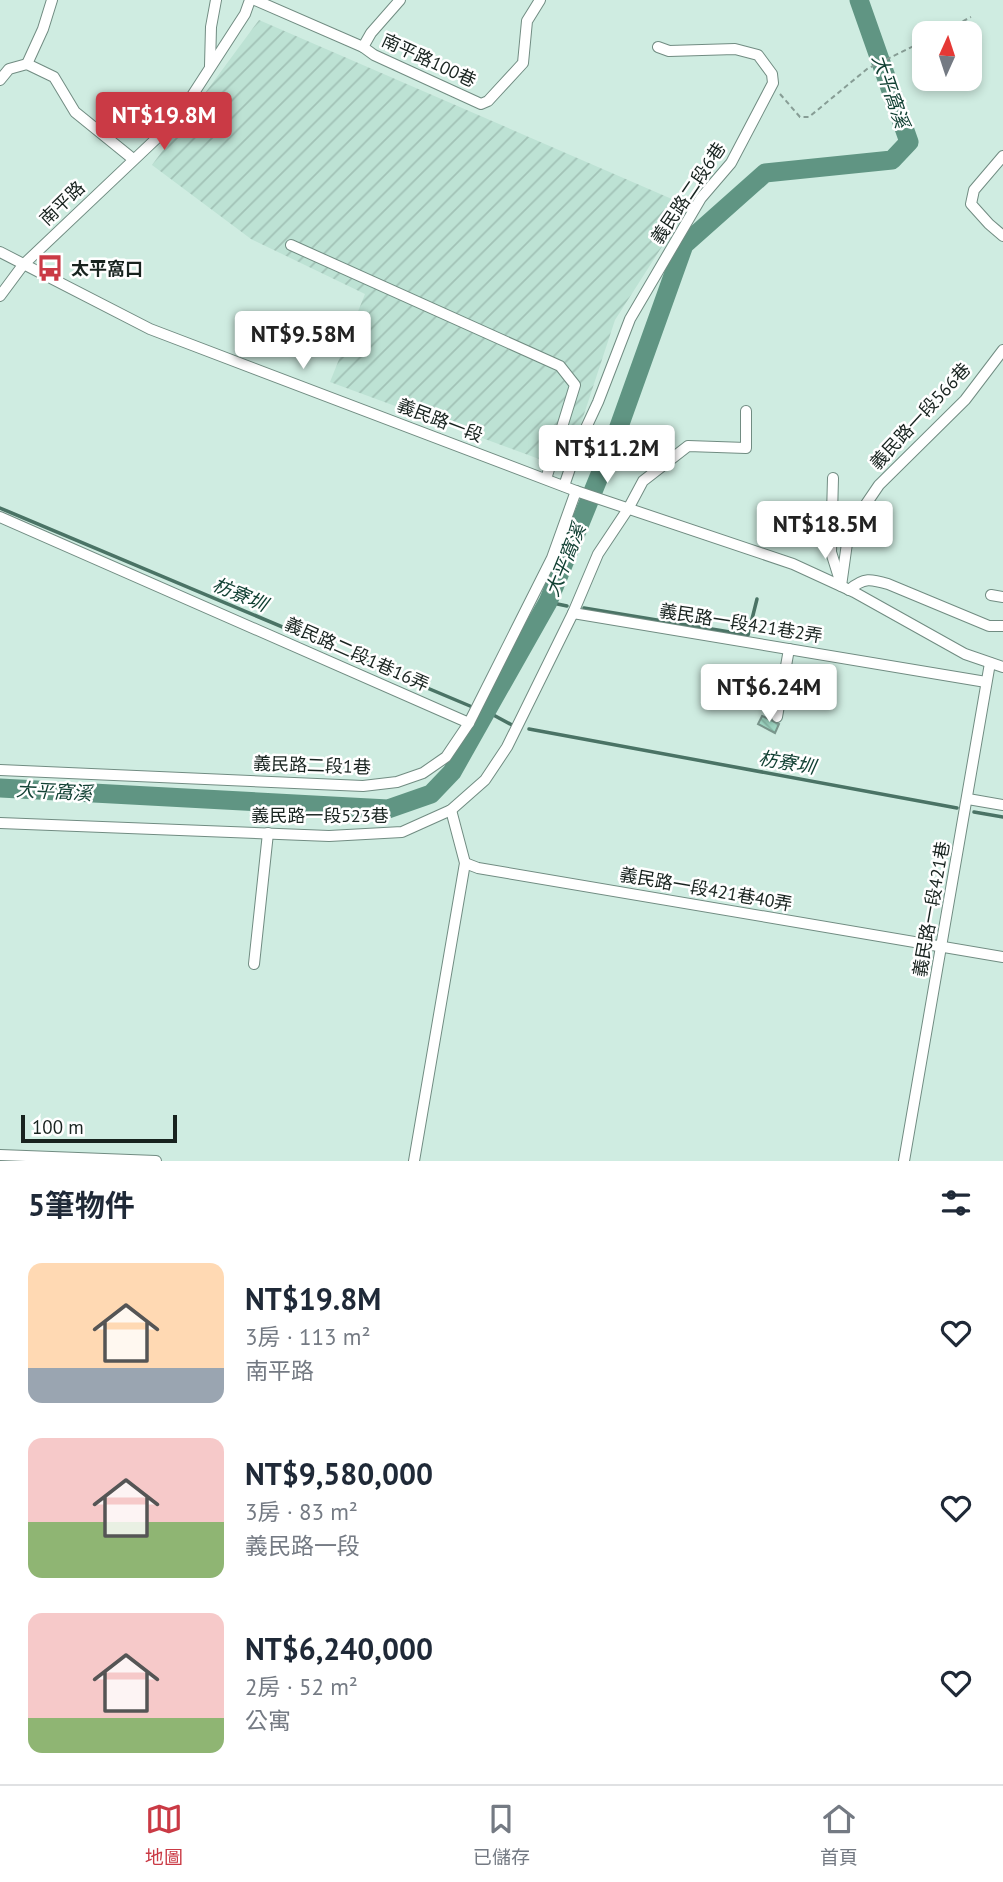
<!DOCTYPE html>
<html lang="zh-TW">
<head>
<meta charset="utf-8">
<style>
	:root { --surface:#fff; --page:#f2f2f3; --text:#1f2937; --muted:#747a83; --line:#e0e1e3; --accent:#ca3a45 }
	body { margin:0; font-family:"PT Sans","Noto Sans TC",sans-serif; background:var(--page); color:var(--text); height:100vh; display:flex; flex-direction:column; font-size:26px; white-space:nowrap }
	* { box-sizing:border-box; margin:0 }
	p { font-size:23px; color:var(--muted) }
	.icon { flex:none; width:38px; height:38px; fill:none; stroke:currentColor; stroke-width:2; stroke-linecap:round; stroke-linejoin:round }
	.map { position:relative; height:1161px; overflow:hidden }
	.drawer { display:flex; flex-direction:column; background:var(--surface); flex:1 }
	.drawer>* { flex:none }
	.needle { width:46px; rotate:3deg }
	.tools { position:absolute; left:912px; top:21px; display:grid; gap:14px }
	.tools a { display:grid; place-items:center; width:70px; height:70px; border-radius:14px; background:var(--surface); box-shadow:0 4px 10px #0003; font-size:35px }
	.scale { position:absolute; left:21px; bottom:18px; width:156px; box-sizing:border-box; padding-left:7px; border:4px solid #18231f; border-top:0; font-size:19px; line-height:24px; white-space:nowrap; color:#18231f; -webkit-text-stroke:5px #fff; paint-order:stroke }
	.price { position:absolute; translate:-50% -60px; padding:0 16px; border-radius:7px; background:#fff; color:#222; font-size:23px; line-height:46px; filter:drop-shadow(0 2px 4px #0008) }
	.price::after { content:''; position:absolute; left:50%; top:42px; width:21px; height:16px; margin-left:-10px; background:inherit; clip-path:polygon(0 0,100% 0,50% 100%) }
	.price.on { background:var(--accent); color:#fff }
	ul { padding:0; list-style:none }
	li { display:flex; align-items:center; gap:21px; height:175px; padding:0 28px }
	li span { display:grid; place-items:center; flex:none; width:196px; height:140px; border-radius:14px; color:#555 }
	li>.icon { margin-inline-start:auto }
	span .icon { width:84px; height:84px; fill:#fffc; stroke-width:1 }
	li b { font-size:30px }
	h2 { display:flex; justify-content:space-between; align-items:center; height:84px; padding:0 28px; font-size:30px }
	.menu { display:flex; justify-content:space-around; align-items:center; height:98px; border-top:2px solid var(--line); background:var(--surface); font-size:19px; color:var(--muted) }
	.menu a { display:grid; justify-items:center; gap:4px }
	.menu .on { color:var(--accent) }
	.map>svg:first-child { display:block }
	.industrial { fill:url(#industrial-furrows) }
	.lines { fill:none; stroke-linecap:round; stroke-linejoin:round }
	.stream { stroke:#4a7365; stroke-width:3.5 }
	.river { stroke:#609583; stroke-width:19 }
	.building { fill:url(#building-back-hatch); stroke:#7a968c; stroke-width:2 }
	.minor-casing { stroke:#718c82; stroke-width:12 }
	.path { stroke:#879d95; stroke-width:2; stroke-dasharray:5 3.5; stroke-linecap:butt }
	.minor { stroke:#fff; stroke-width:10 }
	.labels { text-anchor:middle; dominant-baseline:central; stroke-width:5; stroke-linejoin:round; paint-order:stroke }
	.street-label { font-size:18px; fill:#18231f; stroke:#fff }
	.poi-label { font-size:18px; font-weight:bold; fill:#18231f; stroke:#fff; text-anchor:start }
	.water-label { font-size:19px; font-style:italic; fill:#124134; stroke:#fff }
</style>
</head>
<body>
<div class="map">
<svg width="1003" height="1161" viewBox="0 0 1003 1161">
	<defs>
		<pattern id="industrial-furrows" width="10" height="10" patternUnits="userSpaceOnUse" patternTransform="scale(1.75)"><rect width="10" height="10" fill="#bde2d4"/><path d="M-1 1l2-2M0 10L10 0M9 11l2-2" fill="none" stroke="#a2c2b6"/></pattern>
		<pattern id="building-back-hatch" width="6" height="6" patternUnits="userSpaceOnUse" patternTransform="scale(1.75)"><rect width="6" height="6" fill="#a0d8c4"/><path d="M-1 5l2 2M0 0l6 6M5-1l2 2" fill="none" stroke="#89b9a8"/></pattern>
	</defs>
	<rect width="100%" height="100%" fill="#cfece1"/>
	<!-- industrial -->
	<path class="industrial" d="M259,20L688,206L615,320L566,469L330,382L365,294L251,239L152,165Z"/>
	<g class="lines">
		<!-- stream -->
		<g class="stream">
			<path d="M0,508L470,706"/>
			<path d="M548,602L567,606"/>
			<path d="M584,608L748,635L757,599"/>
			<path d="M486,711L512,725"/>
			<path d="M529,729L957,808"/>
			<path d="M974,812L1003,817"/>
		</g>
		<!-- river -->
		<path class="river" d="M0,788L388,809L431,794L452,772L548,602L616,435L684,245L765,173L892,160L909,142L859,0"/>
	</g>
	<!-- building -->
	<path class="building" d="M762,716L779,724L775,733L758,724Z"/>
	<g class="lines">
		<defs>
			<g id="minor">
				<path d="M255,0L363,47L371,33L400,0"/>
				<path d="M363,47L374,55L481,104L488,101L523,63L527,21L540,0"/>
				<path d="M27,64L43,29L52,0"/>
				<path d="M210,66L211,27L216,0"/>
				<path d="M0,80L9,69L27,64L54,77L75,112L133,159"/>
				<path d="M1003,156L974,190L971,204L989,224L1003,236"/>
				<path d="M291,245L560,366L575,385L546,479"/>
				<path d="M0,252L150,329L576,491L793,564L854,592L965,654L1003,667"/>
				<path d="M0,296L23,265L177,119L245,14L250,0"/>
				<path d="M833,478L831,552L841,584"/>
				<path d="M564,486L578,445L598,402L630,319L701,198L731,163L773,83L772,74L758,55L735,49L669,51L658,47"/>
				<path d="M0,517L469,723"/>
				<path d="M841,586L849,529L879,485L965,400L1003,350"/>
				<path d="M849,590C864,577 871,579 888,584L989,626H1003"/>
				<path d="M991,595L1003,597"/>
				<path d="M573,613L986,682"/>
				<path d="M777,717L789,649"/>
				<path d="M0,770L363,786L397,782L423,773L446,757L469,723L552,558L576,491"/>
				<path d="M968,799L1003,805"/>
				<path d="M0,823L329,836L402,832L451,810L485,780L507,747L573,613L598,554L628,509L643,481L688,446L746,448V411"/>
				<path d="M465,863L478,868L1003,957"/>
				<path d="M254,964L268,833"/>
				<path d="M0,1155L156,1161"/>
				<path d="M414,1161L465,863L451,810"/>
				<path d="M904,1161L990,663"/>
			</g>
		</defs>
		<!-- minor casing -->
		<use href="#minor" class="minor-casing"/>
		<!-- path -->
		<g class="path">
			<path d="M940,33L971,17"/>
			<path d="M780,94L800,117H809L867,69L924,41"/>
		</g>
		<!-- minor -->
		<use href="#minor" class="minor"/>
	</g>
	<!-- icons -->
	<defs>
		<symbol id="bus-bare" viewBox="-9 -9 18 18"><path d="M-5-6H5V4H4V6H2V4H-2V6H-4V4H-5ZM-3.5-4V0h7V-4ZM-3.5 1.2v1.5H-2V1.2ZM2 1.2v1.5H3.5V1.2Z" fill="#ca3a45" stroke="#fff" stroke-width="2.5" paint-order="stroke"/></symbol>
	</defs>
	<g fill-rule="evenodd">
		<use href="#bus-bare" x="31" y="249" width="38" height="38"/>
	</g>
	<g class="labels">
		<!-- street labels -->
		<g class="street-label">
			<text transform="translate(429 60) rotate(25)">南平路100巷</text>
			<text transform="translate(688 193) rotate(-56)">義民路二段6巷</text>
			<text transform="translate(62 203) rotate(-44)">南平路</text>
			<text transform="translate(920 416) rotate(-47)">義民路一段566巷</text>
			<text transform="translate(440 420) rotate(21)">義民路一段</text>
			<text transform="translate(741 623) rotate(9)">義民路一段421巷2弄</text>
			<text transform="translate(357 654) rotate(24)">義民路二段1巷16弄</text>
			<text transform="translate(312 765) rotate(2)">義民路二段1巷</text>
			<text x="320" y="815">義民路一段523巷</text>
			<text transform="translate(706 889) rotate(10)">義民路一段421巷40弄</text>
			<text transform="translate(931 909) rotate(-80)">義民路一段421巷</text>
		</g>
		<!-- poi labels -->
		<g class="poi-label">
			<text x="71" y="268">太平窩口</text>
		</g>
		<!-- water labels -->
		<g class="water-label">
			<text transform="translate(891 91) rotate(71)">大平窩溪</text>
			<text transform="translate(565 560) rotate(-68)">大平窩溪</text>
			<text transform="translate(240 594) rotate(23)">枋寮圳</text>
			<text transform="translate(787 762) rotate(10)">枋寮圳</text>
			<text transform="translate(54 791) rotate(3)">大平窩溪</text>
		</g>
	</g>
</svg>
<div class="tools">
<a><svg class="needle" viewBox="-14 -14 28 28"><path d="M0-13l5 13h-10z" fill="#e53935"/><path d="M0 13l5-13h-10z" fill="#747a83"/></svg></a>
</div>
<div class="scale">100 m</div>
<b class="price on" style="left:164px;top:152px">NT$19.8M</b>
<b class="price" style="left:303px;top:371px">NT$9.58M</b>
<b class="price" style="left:607px;top:485px">NT$11.2M</b>
<b class="price" style="left:825px;top:561px">NT$18.5M</b>
<b class="price" style="left:769px;top:724px">NT$6.24M</b>
</div>
<section class="drawer">
<h2>5筆物件<svg class="icon" aria-label="filters" viewBox="0 0 24 24"><path d="M4 7h16M4 17h16"/><circle cx="9" cy="7" r="2"/><circle cx="15" cy="17" r="2"/></svg></h2>
<ul>
<li><span style="background:linear-gradient(#ffd9b3 75%,#9aa5b1 0)"><svg class="icon" aria-label="home" viewBox="0 0 24 24"><path d="M3 11l9-7 9 7M6 9v11h12V9"/></svg></span><div><b>NT$19.8M</b><p>3房 · 113 m²</p><p>南平路</p></div><svg class="icon" aria-label="heart" viewBox="0 0 24 24"><path d="M12 20l-8-8c-3-5 5-10 8-4 3-6 11-1 8 4z"/></svg></li>
<li><span style="background:linear-gradient(#f6c9c9 60%,#8fb573 0)"><svg class="icon" aria-label="home" viewBox="0 0 24 24"><path d="M3 11l9-7 9 7M6 9v11h12V9"/></svg></span><div><b>NT$9,580,000</b><p>3房 · 83 m²</p><p>義民路一段</p></div><svg class="icon" aria-label="heart" viewBox="0 0 24 24"><path d="M12 20l-8-8c-3-5 5-10 8-4 3-6 11-1 8 4z"/></svg></li>
<li><span style="background:linear-gradient(#f6c9c9 75%,#8fb573 0)"><svg class="icon" aria-label="home" viewBox="0 0 24 24"><path d="M3 11l9-7 9 7M6 9v11h12V9"/></svg></span><div><b>NT$6,240,000</b><p>2房 · 52 m²</p><p>公寓</p></div><svg class="icon" aria-label="heart" viewBox="0 0 24 24"><path d="M12 20l-8-8c-3-5 5-10 8-4 3-6 11-1 8 4z"/></svg></li>
</ul>
</section>
<nav class="menu">
<a class="on"><svg class="icon" aria-label="map" viewBox="0 0 24 24"><path d="M3 6l6-2 6 2 6-2v14l-6 2-6-2-6 2zM9 4v14M15 6v14"/></svg>地圖</a>
<a><svg class="icon" aria-label="saved" viewBox="0 0 24 24"><path d="M7 4h10v16l-5-4-5 4z"/></svg>已儲存</a>
<a><svg class="icon" aria-label="home" viewBox="0 0 24 24"><path d="M3 11l9-7 9 7M6 9v11h12V9"/></svg>首頁</a>
</nav>
</body>
</html>
